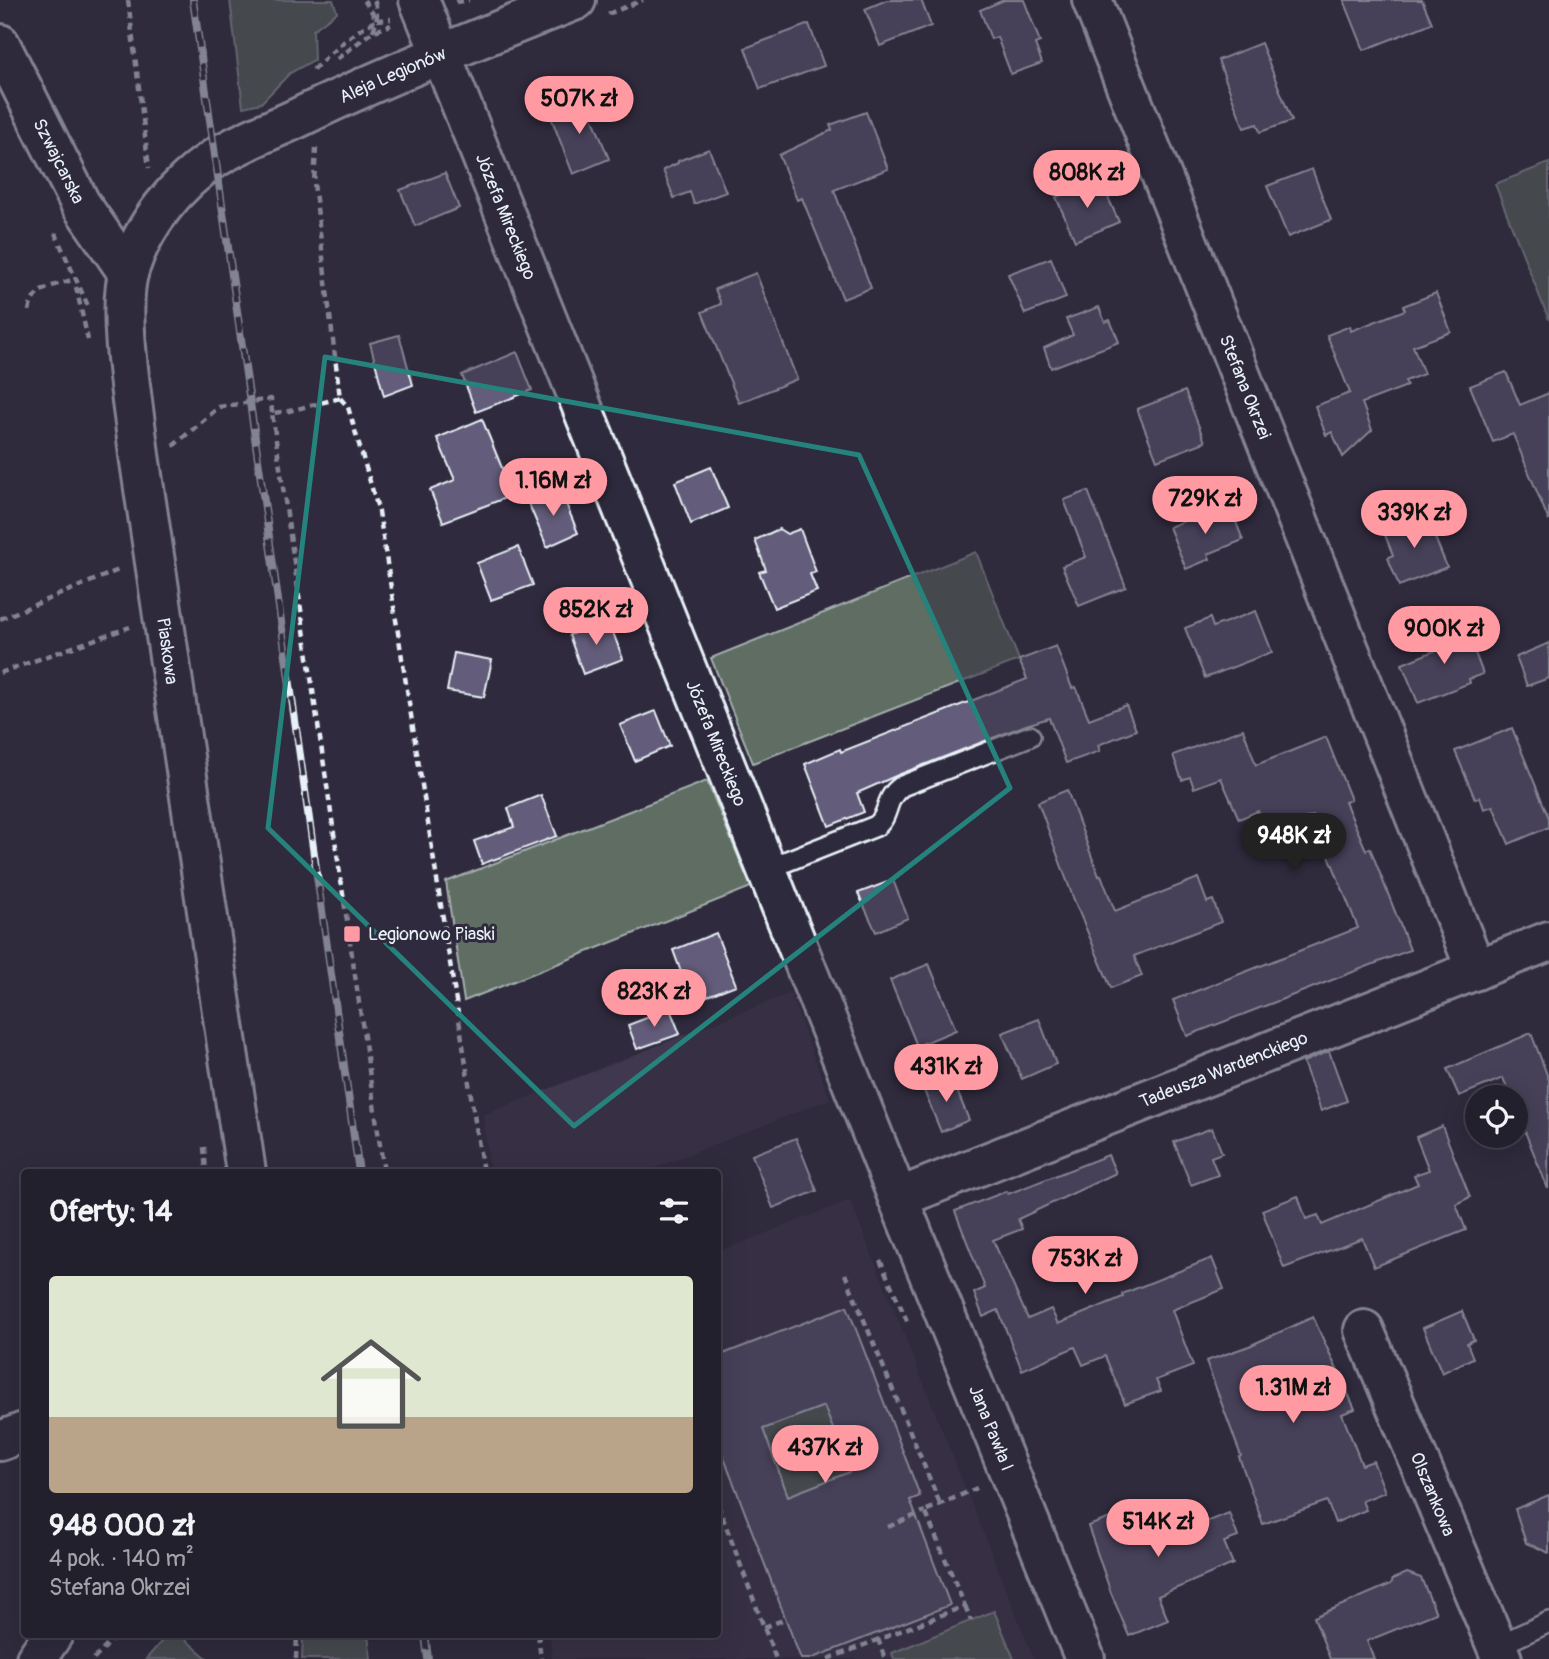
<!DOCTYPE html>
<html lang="pl">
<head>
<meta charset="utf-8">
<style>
	:root { --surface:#23202e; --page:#2f2d3a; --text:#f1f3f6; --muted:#a3a3aa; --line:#403e4a; --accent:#ff9aa2 }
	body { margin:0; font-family:Pangolin,sans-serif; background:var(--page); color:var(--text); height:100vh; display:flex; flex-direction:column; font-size:26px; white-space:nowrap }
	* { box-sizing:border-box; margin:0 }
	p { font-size:23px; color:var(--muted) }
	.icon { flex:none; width:38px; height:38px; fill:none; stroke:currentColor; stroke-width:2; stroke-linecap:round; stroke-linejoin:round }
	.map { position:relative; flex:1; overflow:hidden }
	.details { position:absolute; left:21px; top:1169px; width:700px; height:469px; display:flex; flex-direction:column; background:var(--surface); border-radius:7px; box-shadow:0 7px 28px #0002,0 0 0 2px var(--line) }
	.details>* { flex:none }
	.fabs { position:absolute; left:1465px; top:1085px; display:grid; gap:14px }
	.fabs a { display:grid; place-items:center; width:63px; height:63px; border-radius:50%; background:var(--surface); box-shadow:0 7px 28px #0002,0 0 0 2px var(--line); font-size:35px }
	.price { position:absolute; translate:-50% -60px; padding:0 16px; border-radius:24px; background:var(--accent); color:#111; font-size:23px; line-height:46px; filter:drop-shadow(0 2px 4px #0008) }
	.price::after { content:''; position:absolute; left:50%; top:42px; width:21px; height:16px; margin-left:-10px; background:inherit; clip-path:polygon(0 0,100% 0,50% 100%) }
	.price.selected { background:#222; color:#fff }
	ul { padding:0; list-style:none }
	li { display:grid; align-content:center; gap:14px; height:371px; padding:0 28px }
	li span { display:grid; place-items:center; height:217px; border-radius:7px; color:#555 }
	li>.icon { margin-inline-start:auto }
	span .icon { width:126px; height:126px; fill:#fffc; stroke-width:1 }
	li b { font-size:30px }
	h2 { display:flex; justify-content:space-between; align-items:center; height:84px; padding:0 28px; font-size:30px }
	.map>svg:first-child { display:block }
	.built { fill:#3f394f }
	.green { fill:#5f6d63; stroke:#a4afae; stroke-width:2 }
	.building { fill:#645c7a; stroke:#e8f1f8; stroke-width:2; fill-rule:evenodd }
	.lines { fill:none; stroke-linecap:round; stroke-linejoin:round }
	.lane-casing { stroke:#e8f1f8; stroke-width:24 }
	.street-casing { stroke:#e8f1f8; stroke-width:44 }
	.secondary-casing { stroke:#e8f1f8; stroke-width:44 }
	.path { stroke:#e8f1f8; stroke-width:4.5; stroke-dasharray:7 5; stroke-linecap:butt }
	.lane { stroke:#2f2a3d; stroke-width:19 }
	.street { stroke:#2f2a3d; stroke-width:38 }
	.secondary { stroke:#2f2a3d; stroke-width:38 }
	.rail-casing { stroke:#e8f1f8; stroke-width:8 }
	.rail { stroke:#2f2a3d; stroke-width:5; stroke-dasharray:16; stroke-linecap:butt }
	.marked { fill:none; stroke:#25827c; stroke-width:5; stroke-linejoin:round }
	.poi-dot { fill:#ff9aa2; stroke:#2f2a3d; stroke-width:2.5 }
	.labels { text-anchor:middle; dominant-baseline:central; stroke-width:6; stroke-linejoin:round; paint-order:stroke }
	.street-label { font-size:18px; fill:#e8f1f8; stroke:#2f2a3d }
	.poi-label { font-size:18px; fill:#e8f1f8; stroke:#2f2a3d; text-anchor:start }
</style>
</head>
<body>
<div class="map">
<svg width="1549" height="1659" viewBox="0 0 1549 1659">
	<rect width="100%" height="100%" fill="#2f2a3d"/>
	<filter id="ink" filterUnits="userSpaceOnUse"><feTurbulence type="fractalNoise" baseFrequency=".0143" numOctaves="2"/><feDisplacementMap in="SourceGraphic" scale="14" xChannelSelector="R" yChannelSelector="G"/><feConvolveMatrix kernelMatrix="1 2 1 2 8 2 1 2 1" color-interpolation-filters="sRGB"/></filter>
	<g filter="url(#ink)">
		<!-- built -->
		<g class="built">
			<path d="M790,993L830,1099L645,1172H490L483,1115Z"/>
			<path d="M850,1200L1034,1659H552L550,1635L718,1634V1252Z"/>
		</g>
		<!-- green -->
		<g class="green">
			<path d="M230,0H333L337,12L313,30L314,60L290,73L261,103L243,107Z"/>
			<path d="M1549,163V320L1495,184Z"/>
			<path d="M976,552L1019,660L753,763L711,658Z"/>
			<path d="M707,781L751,887L464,1001L446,882Z"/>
			<path d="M824,1406L850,1472L788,1496L763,1429Z"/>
			<path d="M994,1611L1014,1659H894L892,1653Z"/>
			<path d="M168,1634L180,1635L208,1659H146Z"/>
			<path d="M303,1635H368L371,1659H302Z"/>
		</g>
		<!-- building -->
		<g class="building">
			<path d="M887,0H921L931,26L880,46L865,9Z"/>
			<path d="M1004,0H1024L1040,42L1035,44L1042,63L1011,74L997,37L991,39L980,10Z"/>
			<path d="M1344,0H1422L1432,23L1364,50Z"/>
			<path d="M809,24L824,66L760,89L745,48Z"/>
			<path d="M1261,43L1292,121L1260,132L1257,124L1244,128L1218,60Z"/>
			<path d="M585,99L609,159L573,174L549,112Z"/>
			<path d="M866,112L888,169L834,190L871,288L843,299L802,198L797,200L779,155L832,130L830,125Z"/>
			<path d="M709,149L726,192L694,204L690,192L674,198L663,170L678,163V161Z"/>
			<path d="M1312,169L1331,220L1288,237L1267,186Z"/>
			<path d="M445,173L459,208L415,226L400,190Z"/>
			<path d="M1100,179L1119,222L1075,241L1056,197Z"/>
			<path d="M1051,258L1066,298L1025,314L1008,274Z"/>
			<path d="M756,273L797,379L739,403L702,312L721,304L715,289Z"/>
			<path d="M1436,293L1451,332L1413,346L1424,374L1405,381L1407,386L1362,403L1372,430L1343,457L1332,432L1326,435L1315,406L1350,393L1327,335L1350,326L1351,331L1405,310L1403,306Z"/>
			<path d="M1099,307L1105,322L1110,320L1119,342L1051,368L1044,348L1073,335L1066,319Z"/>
			<path d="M399,335L413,385L384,396L370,343Z"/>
			<path d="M517,352L532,390L476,412L462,375Z"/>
			<path d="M1506,372L1520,405L1549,393V521L1513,434L1493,442L1470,386Z"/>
			<path d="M1185,391L1205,442L1157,460L1137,409Z"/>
			<path d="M482,419L513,495L443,522L430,490L455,480L437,438Z"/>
			<path d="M711,467L728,508L691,524L675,482Z"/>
			<path d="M560,489L578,533L547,547L528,502Z"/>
			<path d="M1088,491L1126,587L1079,606L1062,566L1086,557L1064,500Z"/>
			<path d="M1230,507L1243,540L1208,554L1210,559L1186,569L1169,527L1194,517L1195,522Z"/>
			<path d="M1425,513L1447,567L1399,586L1388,558L1393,555L1383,530Z"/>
			<path d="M779,529L787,534L800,529L816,572L810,574L817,591L774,608L759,572L766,570L755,540Z"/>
			<path d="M518,547L533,585L491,600L477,563Z"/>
			<path d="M1256,611L1272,652L1205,678L1185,628L1210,618L1213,627Z"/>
			<path d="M608,619L623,659L583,674L569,635Z"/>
			<path d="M1465,626L1483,674L1469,679L1470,683L1418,703L1402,664L1439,649L1434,637Z"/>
			<path d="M1549,643V678L1527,686L1516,657Z"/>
			<path d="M1056,646L1072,688L1076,687L1089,719L1126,705L1136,730L1098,745L1100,751L1066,763L1049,718L1026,725L898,775L857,793L864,812L829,826L805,764L840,749L841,752L1027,679L1019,660Z"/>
			<path d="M454,653L492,660L484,697L447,691Z"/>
			<path d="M656,711L670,746L635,761L620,725Z"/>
			<path d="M1512,728L1549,818V827L1509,844L1493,806L1484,809L1480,797L1475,799L1455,751Z"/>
			<path d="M1243,729L1256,765L1326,737L1351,800L1345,802L1366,850L1370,848L1410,950L1187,1036L1173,1000L1358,928L1313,816L1266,831L1258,811L1239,819L1221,778L1194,788L1190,777L1182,780L1173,755Z"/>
			<path d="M1067,790L1099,876L1101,875L1115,911L1198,878L1207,902L1213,900L1221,922L1134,956L1142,976L1111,988L1074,900L1038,802Z"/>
			<path d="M541,795L557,836L482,864L474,841L514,827L508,808Z"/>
			<path d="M893,880L908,918L876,932L858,893Z"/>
			<path d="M716,933L736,985L692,1002L673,950Z"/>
			<path d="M929,964L956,1030L917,1046L890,980Z"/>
			<path d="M670,1009L680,1034L637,1049L628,1025Z"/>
			<path d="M1039,1019L1056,1064L1022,1079L1002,1033Z"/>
			<path d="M1531,1033L1549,1080L1548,1189L1516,1109V1097H1511L1503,1078L1459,1096L1447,1069Z"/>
			<path d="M1329,1051L1347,1101L1321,1111L1303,1062Z"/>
			<path d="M951,1076L969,1120L941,1132L923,1088Z"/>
			<path d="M1442,1126L1470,1197L1456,1204L1466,1230L1374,1267L1362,1238L1284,1268L1262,1210L1298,1196L1306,1219L1318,1215L1322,1225L1418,1184L1414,1175L1429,1170L1416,1137Z"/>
			<path d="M1212,1128L1222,1153L1211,1157L1218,1175L1191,1185L1174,1142Z"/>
			<path d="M796,1138L817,1191L773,1208L752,1155Z"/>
			<path d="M1108,1155L1116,1173L1018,1219L1022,1229L993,1240L1028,1319L1051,1309L1058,1324L1123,1297L1122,1294L1212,1258L1224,1289L1172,1310L1193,1366L1156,1380L1161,1391L1125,1404L1105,1356L1083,1365L1075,1347L1022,1370L998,1310L983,1317L974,1293L985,1288L955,1211L1007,1191L1008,1194Z"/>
			<path d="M847,1306L920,1496L910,1500L950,1605L810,1659H801L718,1442V1356ZM824,1406L850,1472L788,1496L763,1429Z"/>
			<path d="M1462,1311L1474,1340L1467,1343L1473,1358L1442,1373L1423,1328Z"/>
			<path d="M1313,1317L1355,1409L1342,1414L1362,1465L1373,1461L1385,1492L1362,1501L1366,1510L1335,1523L1327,1501L1263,1524L1239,1457L1241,1456L1206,1361L1249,1346Z"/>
			<path d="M1549,1495V1553L1526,1543L1515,1509Z"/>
			<path d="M1196,1505L1203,1523L1229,1513L1238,1537L1224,1542L1233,1564L1158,1596L1168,1620L1129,1636L1111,1593L1088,1526L1127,1512L1131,1525L1176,1509L1178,1513Z"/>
			<path d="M1407,1573L1421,1578L1436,1613L1367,1641L1374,1659H1330L1314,1617L1391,1584L1393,1579Z"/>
		</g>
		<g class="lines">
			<defs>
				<g id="lane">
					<path d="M767,869L876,826C891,815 883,799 902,786L1030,736"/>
					<path d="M1497,1646L1549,1622"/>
				</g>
				<g id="street">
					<path d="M419,0L441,54"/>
					<path id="s1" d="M1092,0L1476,970"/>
					<path id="s2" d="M0,44L80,203L128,273"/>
					<path id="s3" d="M898,1198L1549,941"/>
					<path id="s4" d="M1364,1330L1502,1659"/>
					<path d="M36,1659L53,1634"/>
				</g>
				<g id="secondary">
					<path id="s5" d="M441,54L898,1198L1085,1659"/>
					<path id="s6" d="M246,1172L139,455C134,409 116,312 129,270C143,225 176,184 215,158C243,140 276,129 306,114C394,72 485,36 576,0"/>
					<path d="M0,1441L24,1432"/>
				</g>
			</defs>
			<!-- lane casing -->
			<use href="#lane" class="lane-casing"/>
			<!-- street casing -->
			<use href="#street" class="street-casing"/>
			<!-- secondary casing -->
			<use href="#secondary" class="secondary-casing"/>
			<!-- path -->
			<g class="path">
				<path d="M128,0L149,168"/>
				<path d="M364,0L377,20L391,19"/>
				<path d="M456,2L469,0"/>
				<path d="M608,14L643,0"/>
				<path d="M373,31C377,20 379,12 374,0"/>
				<path d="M337,59L372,32L391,25"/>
				<path d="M313,70C333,51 352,32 377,20"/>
				<path d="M316,148L314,183L340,398L348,407L379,512L483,1172"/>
				<path d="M55,233L89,308"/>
				<path d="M76,287L88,340"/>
				<path d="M29,311C33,287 54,286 75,279"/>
				<path d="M340,398L289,411L272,413L384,1172"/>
				<path d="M173,446L219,407L271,399L272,413"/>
				<path d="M0,619L121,569"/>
				<path d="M0,673L130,627"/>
				<path d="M204,1147L206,1172"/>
				<path d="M880,1260L908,1323"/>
				<path d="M845,1274L940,1504"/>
				<path d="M718,1505L776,1659"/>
				<path d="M888,1527L925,1511"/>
				<path d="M965,1606L971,1620"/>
				<path d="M764,1627L786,1619"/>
				<path d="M538,1634L541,1659"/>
				<path d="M878,1639L885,1659"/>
				<path d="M94,1659L118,1634"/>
				<path d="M296,1659L297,1634"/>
				<path d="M828,1659L965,1606L925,1511L977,1488"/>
			</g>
			<!-- lane -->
			<use href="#lane" class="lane"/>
			<!-- street -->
			<use href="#street" class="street"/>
			<!-- secondary -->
			<use href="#secondary" class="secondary"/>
			<defs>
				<g id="rail">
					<path d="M193,0L359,1172"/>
					<path d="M425,1634L428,1659"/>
				</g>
			</defs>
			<!-- rail casing -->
			<use href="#rail" class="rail-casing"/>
			<!-- rail -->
			<use href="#rail" class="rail"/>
		</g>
	</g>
	<!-- marked area -->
	<path d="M0 0H1549V1659H0ZM325,357L859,455L1010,788L574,1126L268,828Z" fill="#2f2a3d" fill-opacity=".55" fill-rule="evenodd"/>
	<path class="marked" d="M325,357L859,455L1010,788L574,1126L268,828Z"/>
	<!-- markers -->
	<rect class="poi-dot" x="343" y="925" width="18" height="18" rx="3.5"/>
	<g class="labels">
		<!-- street labels -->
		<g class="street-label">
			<text stroke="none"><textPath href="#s6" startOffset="1251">Aleja Legionów</textPath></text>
			<text stroke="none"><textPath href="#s2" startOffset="131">Szwajcarska</textPath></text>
			<text stroke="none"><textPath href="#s5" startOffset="175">Józefa Mireckiego</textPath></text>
			<text stroke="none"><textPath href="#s1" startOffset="416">Stefana Okrzei</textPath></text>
			<text transform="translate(167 651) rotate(82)">Piaskowa</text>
			<text stroke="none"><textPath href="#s5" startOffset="742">Józefa Mireckiego</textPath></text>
			<text stroke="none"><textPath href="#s3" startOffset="350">Tadeusza Wardenckiego</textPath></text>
			<text stroke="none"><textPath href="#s5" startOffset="1480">Jana Pawła I</textPath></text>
			<text stroke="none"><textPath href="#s4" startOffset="178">Olszankowa</textPath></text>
		</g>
		<!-- poi labels -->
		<g class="poi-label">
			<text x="368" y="934">Legionowo Piaski</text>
		</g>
	</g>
</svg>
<div class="fabs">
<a><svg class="icon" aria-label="locate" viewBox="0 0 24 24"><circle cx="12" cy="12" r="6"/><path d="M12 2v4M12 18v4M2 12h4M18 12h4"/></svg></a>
</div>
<b class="price" style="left:579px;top:136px">507K zł</b>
<b class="price" style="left:1087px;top:210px">808K zł</b>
<b class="price" style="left:553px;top:518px">1.16M zł</b>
<b class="price" style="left:1205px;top:536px">729K zł</b>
<b class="price" style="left:1414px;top:550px">339K zł</b>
<b class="price" style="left:596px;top:647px">852K zł</b>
<b class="price" style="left:1444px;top:666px">900K zł</b>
<b class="price selected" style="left:1294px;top:873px">948K zł</b>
<b class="price" style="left:654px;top:1029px">823K zł</b>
<b class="price" style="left:946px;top:1104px">431K zł</b>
<b class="price" style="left:1085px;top:1296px">753K zł</b>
<b class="price" style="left:1293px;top:1425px">1.31M zł</b>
<b class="price" style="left:825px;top:1485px">437K zł</b>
<b class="price" style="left:1158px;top:1559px">514K zł</b>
<section class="details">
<h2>Oferty: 14<svg class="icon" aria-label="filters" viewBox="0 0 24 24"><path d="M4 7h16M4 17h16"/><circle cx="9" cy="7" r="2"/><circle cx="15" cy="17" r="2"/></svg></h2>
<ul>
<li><span style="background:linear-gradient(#dfe7d0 65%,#b9a48a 0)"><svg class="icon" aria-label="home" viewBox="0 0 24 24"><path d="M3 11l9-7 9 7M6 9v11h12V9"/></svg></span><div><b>948 000 zł</b><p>4 pok. · 140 m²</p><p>Stefana Okrzei</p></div></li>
</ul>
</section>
</div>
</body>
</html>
